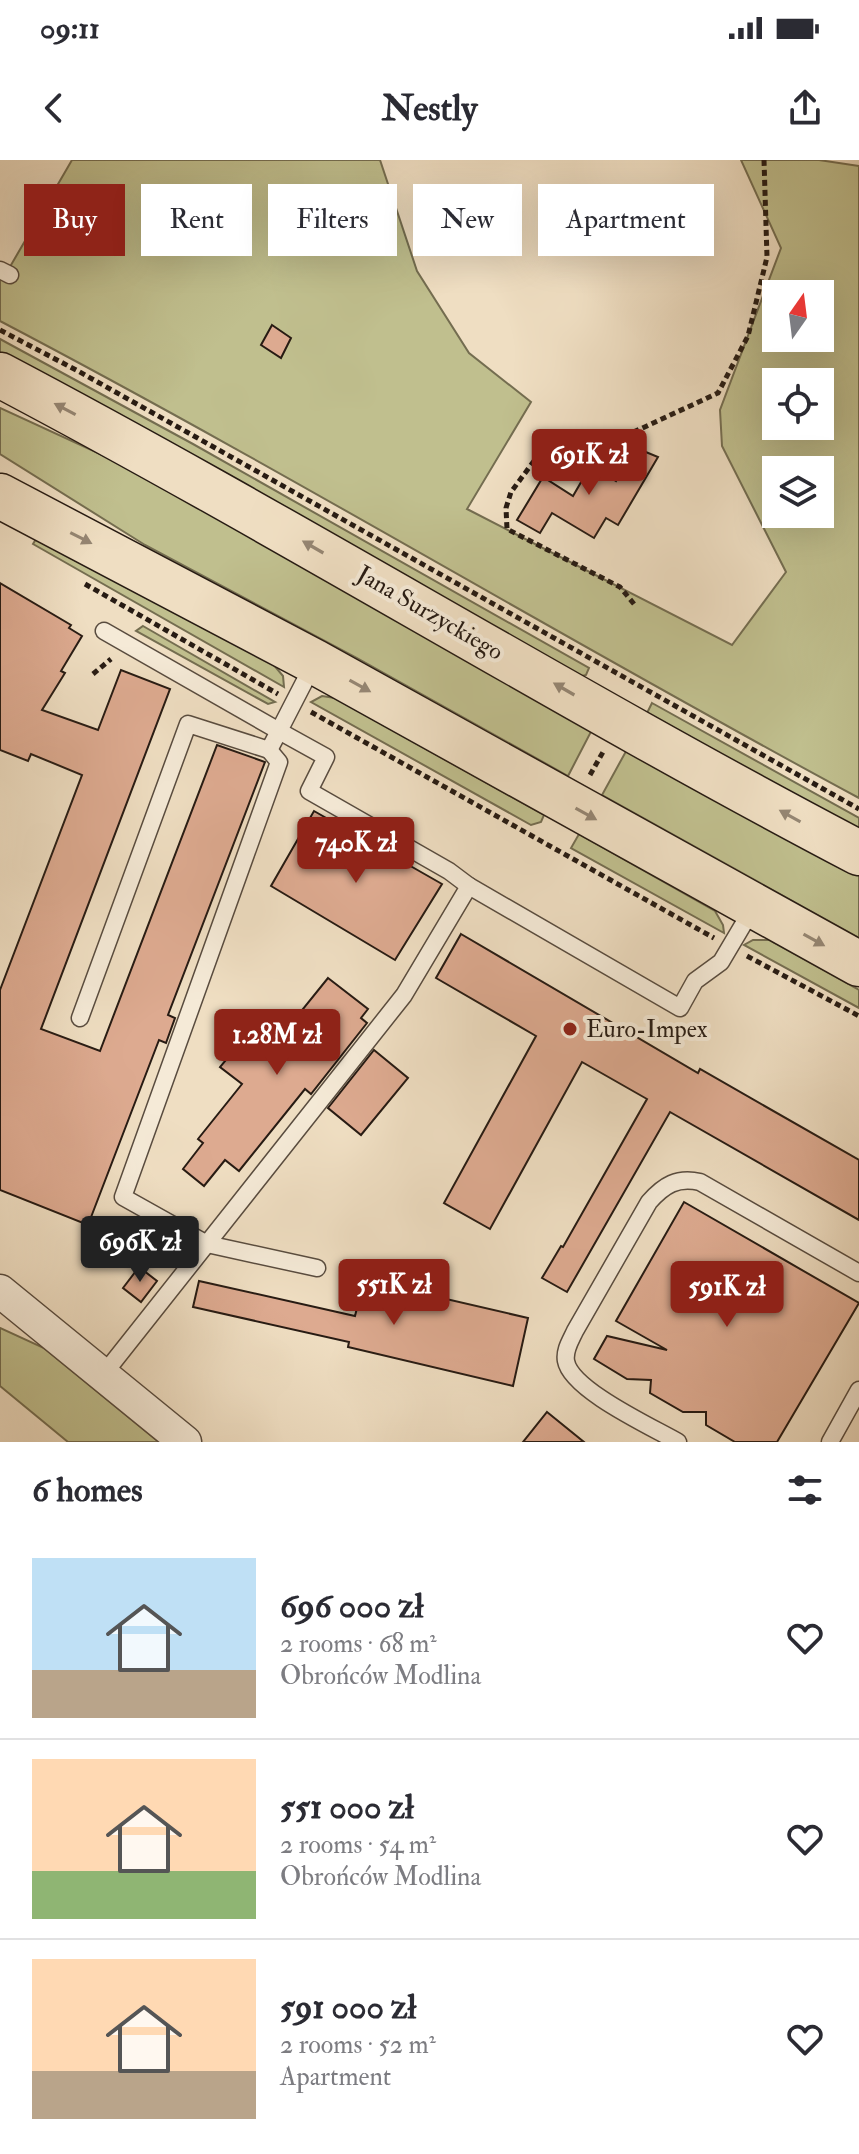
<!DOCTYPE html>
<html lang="en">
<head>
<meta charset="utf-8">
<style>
	:root { --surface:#fff; --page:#f7f7f7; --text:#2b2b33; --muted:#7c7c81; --line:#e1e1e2; --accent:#8f2418 }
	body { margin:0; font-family:"IM FELL Double Pica",serif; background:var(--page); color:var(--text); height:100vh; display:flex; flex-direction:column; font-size:30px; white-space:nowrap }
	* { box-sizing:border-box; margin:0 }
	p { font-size:26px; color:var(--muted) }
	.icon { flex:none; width:44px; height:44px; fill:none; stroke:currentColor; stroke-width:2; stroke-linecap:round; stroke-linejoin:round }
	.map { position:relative; height:1282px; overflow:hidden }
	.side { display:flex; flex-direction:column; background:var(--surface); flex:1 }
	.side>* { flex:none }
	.guide { position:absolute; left:24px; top:24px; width:812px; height:72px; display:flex; gap:16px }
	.needle { width:52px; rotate:14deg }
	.tools { position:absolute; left:762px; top:120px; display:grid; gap:16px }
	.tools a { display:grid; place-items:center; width:72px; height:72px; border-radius:0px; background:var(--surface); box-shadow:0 8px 32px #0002; font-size:40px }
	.price { position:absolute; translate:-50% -68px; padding:0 18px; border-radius:8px; background:var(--accent); color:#fff; font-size:26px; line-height:52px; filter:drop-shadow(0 2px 4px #0008) }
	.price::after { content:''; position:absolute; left:50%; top:48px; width:24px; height:18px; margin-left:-12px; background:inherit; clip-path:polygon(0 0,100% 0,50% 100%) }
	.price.on { background:#222; color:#fff }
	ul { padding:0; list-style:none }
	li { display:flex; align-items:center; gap:24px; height:200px; padding:0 32px }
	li+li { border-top:2px solid var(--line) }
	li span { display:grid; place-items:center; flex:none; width:224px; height:160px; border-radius:0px; color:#555 }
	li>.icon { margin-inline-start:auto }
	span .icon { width:96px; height:96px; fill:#fffc; stroke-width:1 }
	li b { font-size:34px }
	h2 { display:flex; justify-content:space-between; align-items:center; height:96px; padding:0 32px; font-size:34px }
	.chip { padding:0 28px; border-radius:0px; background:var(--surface); box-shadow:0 8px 32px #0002; font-size:28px; line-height:72px }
	.chip.on { background:var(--accent); color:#fff }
	.status { display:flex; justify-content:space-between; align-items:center; height:56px; padding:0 40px; background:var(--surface); direction:ltr }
	.status svg { height:22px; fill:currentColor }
	header { display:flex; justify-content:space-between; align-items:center; height:104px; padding:0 32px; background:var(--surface); font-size:36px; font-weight:800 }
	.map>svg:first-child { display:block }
	.green { fill:#c0bf8e; stroke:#746d50; stroke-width:2; fill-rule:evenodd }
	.building { fill:#ddaa90; stroke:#271b13; stroke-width:2 }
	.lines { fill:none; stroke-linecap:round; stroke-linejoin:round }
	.lane-casing { stroke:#594c3f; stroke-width:19 }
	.street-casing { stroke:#594c3f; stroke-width:35 }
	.primary-casing { stroke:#271b13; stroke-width:47 }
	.path { stroke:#271b13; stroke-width:5; stroke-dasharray:6 4; stroke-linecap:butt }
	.lane { stroke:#f5ead7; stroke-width:16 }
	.street { stroke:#f5ead7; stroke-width:32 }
	.primary { stroke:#efdec2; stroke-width:44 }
	.oneway { fill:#958673 }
	.poi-dot { fill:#8f2418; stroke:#f5ead7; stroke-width:3 }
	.labels { text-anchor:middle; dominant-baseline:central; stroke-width:8; stroke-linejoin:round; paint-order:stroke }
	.street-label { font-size:24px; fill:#271b13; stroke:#f5ead7 }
	.poi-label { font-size:24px; fill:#271b13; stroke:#f5ead7; text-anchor:start }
</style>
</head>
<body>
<div class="status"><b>09:11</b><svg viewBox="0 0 49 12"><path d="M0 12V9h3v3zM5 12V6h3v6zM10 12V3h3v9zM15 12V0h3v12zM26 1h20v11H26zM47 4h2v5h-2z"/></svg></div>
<header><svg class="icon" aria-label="back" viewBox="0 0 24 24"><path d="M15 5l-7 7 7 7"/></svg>Nestly<svg class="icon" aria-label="share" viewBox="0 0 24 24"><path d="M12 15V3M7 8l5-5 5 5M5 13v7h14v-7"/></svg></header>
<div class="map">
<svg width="859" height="1282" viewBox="0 0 859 1282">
	<rect width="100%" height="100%" fill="#efdec2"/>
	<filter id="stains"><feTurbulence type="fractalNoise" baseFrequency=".0025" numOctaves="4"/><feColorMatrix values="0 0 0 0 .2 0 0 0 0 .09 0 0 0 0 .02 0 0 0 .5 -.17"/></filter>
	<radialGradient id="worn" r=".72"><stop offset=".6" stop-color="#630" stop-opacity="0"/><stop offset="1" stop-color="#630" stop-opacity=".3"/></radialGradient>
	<!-- green -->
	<g class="green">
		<path d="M72,0H380L417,111L469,193L531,242L467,349L732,485L786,412L722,286L720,250L781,88L741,0H819L859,6V638C570,483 290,313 0,161V117L9,121L11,105ZM776,134H820V178H776ZM776,222H820V266H776ZM776,310H820V354H776Z"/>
		<path d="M0,179L193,284L589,508L586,515L574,518L0,197Z"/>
		<path d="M0,248L187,334L595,564L568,616L357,498L145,385L0,294Z"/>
		<path d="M36,379L273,504L283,516L284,527L33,384Z"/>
		<path d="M143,466L275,542L268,544L136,471Z"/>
		<path d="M322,536L335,538L544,655L541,662L531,665L311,542Z"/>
		<path d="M652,543L859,658V676L645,557Z"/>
		<path d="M630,584L859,710V778L602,635Z"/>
		<path d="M579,674L715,751L723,765L724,773L571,688Z"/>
		<path d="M753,780H769L859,830V848L744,785Z"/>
		<path d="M0,1168L44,1188L159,1282H68L0,1226Z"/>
	</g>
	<!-- building -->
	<g class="building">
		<path d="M272,165L291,178L281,198L261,185Z"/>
		<path d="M636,288L658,297L618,365L606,358L594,378L552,353L540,373L517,360L543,317L573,336L591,305L616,321Z"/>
		<path d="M0,423L71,465L69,468L82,476L61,511L65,513L42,550L98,570L121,510L170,529L41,869L100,891L217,585L265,602L168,855L175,858L166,883L159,880L88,1065L0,1030V830L82,615L31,594L28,601L0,590Z"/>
		<path d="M314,651L442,724L395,800L271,726Z"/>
		<path d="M461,774L698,913L700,909L859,1000V1060L670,952L567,1132L542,1118L561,1086L563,1087L647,939L582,902L490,1069L444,1043L536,876L436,818Z"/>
		<path d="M328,818L368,849L361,858L367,863L311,934L305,929L239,1011L225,1000L204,1026L183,1009L203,983L198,979L242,924L220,907L261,858L282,875Z"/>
		<path d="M374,890L408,918L361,975L328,948Z"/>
		<path d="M684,1042L859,1143L777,1282H735L706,1265V1252H683L650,1233L651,1220L627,1219L594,1199L607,1176L667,1190L616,1161Z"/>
		<path d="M139,1107L157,1121L141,1142L123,1128Z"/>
		<path d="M364,1120L528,1158L513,1226L348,1187L349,1182L193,1147L199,1121L355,1156Z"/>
		<path d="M547,1252L584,1282H523Z"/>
	</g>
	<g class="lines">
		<defs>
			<g id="lane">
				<path d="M0,110L10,115"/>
				<path d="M269,590L279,602L123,1037L207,1084L317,1108"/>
				<path d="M469,726L680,848L695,821L721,802L753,748"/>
				<path d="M80,858L188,564L269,590L279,571L104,471"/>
				<path d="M103,1215L404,835L469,726L449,711L309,631L326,597L279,571L314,503"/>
				<path d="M678,1282C652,1267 571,1230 566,1201C564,1190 571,1180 575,1171L649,1042C664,1025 677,1017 700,1022L859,1113"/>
				<path d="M830,1282L859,1230"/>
			</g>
			<path id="street" d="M0,1131L185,1282"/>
			<g id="primary">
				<path d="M0,215C290,368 569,541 859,693"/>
				<path d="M0,336L315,502L859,804"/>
			</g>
		</defs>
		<!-- lane casing -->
		<use href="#lane" class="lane-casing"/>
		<!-- street casing -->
		<use href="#street" class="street-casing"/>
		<!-- primary casing -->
		<use href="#primary" class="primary-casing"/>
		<!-- path -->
		<g class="path">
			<path d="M0,170L78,211L859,649"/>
			<path d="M85,424L278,534"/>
			<path d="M634,444L620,427L507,369L506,348L511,332L534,301L553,290L625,276L718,233L748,176L767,97L764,0"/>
			<path d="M93,514L111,499"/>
			<path d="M311,552L714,778"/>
			<path d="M590,615L603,592"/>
			<path d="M747,796L859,856"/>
		</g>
		<!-- lane -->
		<use href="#lane" class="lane"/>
		<!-- street -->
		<use href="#street" class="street"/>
		<!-- primary -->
		<use href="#primary" class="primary"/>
	</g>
	<!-- one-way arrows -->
	<defs><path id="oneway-solid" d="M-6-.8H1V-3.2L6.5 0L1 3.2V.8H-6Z" transform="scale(2)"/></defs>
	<g class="oneway">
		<use href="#oneway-solid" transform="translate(65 249) rotate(-152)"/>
		<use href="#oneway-solid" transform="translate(81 378) rotate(27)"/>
		<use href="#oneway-solid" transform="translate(313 387) rotate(-150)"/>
		<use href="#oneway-solid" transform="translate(360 526) rotate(29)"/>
		<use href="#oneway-solid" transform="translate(564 529) rotate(-150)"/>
		<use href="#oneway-solid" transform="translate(586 654) rotate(29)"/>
		<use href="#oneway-solid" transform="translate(790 656) rotate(-151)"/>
		<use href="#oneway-solid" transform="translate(814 780) rotate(29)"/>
	</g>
	<!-- markers -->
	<circle class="poi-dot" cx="570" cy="869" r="8"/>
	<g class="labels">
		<!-- street labels -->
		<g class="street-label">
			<text transform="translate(430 453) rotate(30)">Jana Surzyckiego</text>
		</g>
		<!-- poi labels -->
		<g class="poi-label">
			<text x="586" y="869">Euro-Impex</text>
		</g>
	</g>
	<rect width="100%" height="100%" filter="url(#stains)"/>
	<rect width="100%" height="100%" fill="url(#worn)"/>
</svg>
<div class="tools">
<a><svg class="needle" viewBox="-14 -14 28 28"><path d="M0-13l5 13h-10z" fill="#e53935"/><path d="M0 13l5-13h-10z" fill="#7c7c81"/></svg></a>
<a><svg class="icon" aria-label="locate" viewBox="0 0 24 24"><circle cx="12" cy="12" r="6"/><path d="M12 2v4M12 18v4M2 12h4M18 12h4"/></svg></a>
<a><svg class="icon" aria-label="layers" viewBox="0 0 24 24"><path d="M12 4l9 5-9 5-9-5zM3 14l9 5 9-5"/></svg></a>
</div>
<b class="price" style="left:589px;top:337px">691K zł</b>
<b class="price" style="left:356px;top:725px">740K zł</b>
<b class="price" style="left:277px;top:917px">1.28M zł</b>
<b class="price on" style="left:140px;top:1124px">696K zł</b>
<b class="price" style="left:394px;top:1167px">551K zł</b>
<b class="price" style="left:727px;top:1169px">591K zł</b>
<div class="guide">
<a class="chip on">Buy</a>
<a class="chip">Rent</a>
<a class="chip">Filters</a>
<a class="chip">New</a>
<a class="chip">Apartment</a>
</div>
</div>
<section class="side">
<h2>6 homes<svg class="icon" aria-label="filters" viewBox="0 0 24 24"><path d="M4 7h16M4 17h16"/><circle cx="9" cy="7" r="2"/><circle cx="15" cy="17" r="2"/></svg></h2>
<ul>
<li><span style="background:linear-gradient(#bfe0f5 70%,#b9a48a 0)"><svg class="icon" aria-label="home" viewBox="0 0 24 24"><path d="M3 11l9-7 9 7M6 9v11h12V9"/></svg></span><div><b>696 000 zł</b><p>2 rooms · 68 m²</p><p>Obrońców Modlina</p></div><svg class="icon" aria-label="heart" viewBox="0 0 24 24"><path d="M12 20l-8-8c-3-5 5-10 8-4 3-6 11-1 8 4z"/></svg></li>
<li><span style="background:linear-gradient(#ffd9b3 70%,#8fb573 0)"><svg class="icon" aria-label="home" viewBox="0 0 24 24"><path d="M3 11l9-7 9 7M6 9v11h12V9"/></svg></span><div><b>551 000 zł</b><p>2 rooms · 54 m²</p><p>Obrońców Modlina</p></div><svg class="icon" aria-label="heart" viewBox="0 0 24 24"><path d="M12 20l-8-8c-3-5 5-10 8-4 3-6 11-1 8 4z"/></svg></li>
<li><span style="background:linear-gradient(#ffd9b3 70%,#b9a48a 0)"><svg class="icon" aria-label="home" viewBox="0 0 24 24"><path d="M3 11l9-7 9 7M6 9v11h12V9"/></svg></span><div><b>591 000 zł</b><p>2 rooms · 52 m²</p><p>Apartment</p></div><svg class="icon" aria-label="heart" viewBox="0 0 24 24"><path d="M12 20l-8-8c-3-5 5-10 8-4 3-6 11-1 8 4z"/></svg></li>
</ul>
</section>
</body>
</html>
